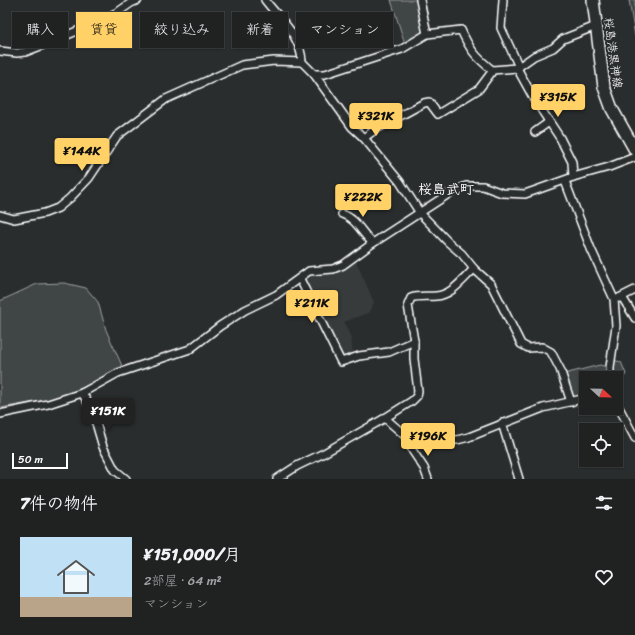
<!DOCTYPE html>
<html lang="ja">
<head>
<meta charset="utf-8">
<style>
	:root { --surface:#202222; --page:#2d2f2f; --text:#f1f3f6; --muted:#a2a4a5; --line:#3d3f40; --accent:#ffd166 }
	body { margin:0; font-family:Sriracha,"Klee One",sans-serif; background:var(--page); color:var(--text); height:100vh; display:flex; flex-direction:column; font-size:15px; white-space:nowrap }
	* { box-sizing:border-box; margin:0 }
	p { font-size:13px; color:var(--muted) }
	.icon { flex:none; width:22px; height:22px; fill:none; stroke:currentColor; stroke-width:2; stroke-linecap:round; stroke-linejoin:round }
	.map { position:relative; height:479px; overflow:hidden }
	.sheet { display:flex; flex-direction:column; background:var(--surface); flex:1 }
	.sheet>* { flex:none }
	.top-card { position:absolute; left:12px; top:12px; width:400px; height:36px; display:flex; gap:8px }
	.needle { width:26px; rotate:112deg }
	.tools { position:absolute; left:579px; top:371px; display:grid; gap:8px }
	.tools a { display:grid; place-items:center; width:44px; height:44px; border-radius:0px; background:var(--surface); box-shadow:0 1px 3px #0004,0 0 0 1px var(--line); font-size:20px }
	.scale { position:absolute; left:12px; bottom:10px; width:56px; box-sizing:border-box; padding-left:4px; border:2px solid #fff; border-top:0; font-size:11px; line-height:14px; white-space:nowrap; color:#fff; -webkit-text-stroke:3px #2a2d2e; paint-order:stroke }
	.price { position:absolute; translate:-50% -34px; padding:0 9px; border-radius:4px; background:var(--accent); color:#111; font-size:13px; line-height:26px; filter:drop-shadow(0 1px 2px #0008) }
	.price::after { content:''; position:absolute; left:50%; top:24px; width:12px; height:9px; margin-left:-6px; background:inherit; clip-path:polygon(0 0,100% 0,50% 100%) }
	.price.active { background:#222; color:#fff }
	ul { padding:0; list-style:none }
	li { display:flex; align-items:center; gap:12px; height:100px; padding:0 20px }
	li span { display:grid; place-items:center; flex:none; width:112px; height:80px; border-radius:0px; color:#555 }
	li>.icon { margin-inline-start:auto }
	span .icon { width:48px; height:48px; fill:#fffc; stroke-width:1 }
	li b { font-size:17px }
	h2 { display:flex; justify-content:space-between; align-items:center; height:48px; padding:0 20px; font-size:17px }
	.chip { padding:0 14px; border-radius:0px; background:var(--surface); box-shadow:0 1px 3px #0004,0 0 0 1px var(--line); font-size:14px; line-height:36px }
	.chip.active { background:var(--accent); color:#111 }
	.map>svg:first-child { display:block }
	.built { fill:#373a3b }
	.green { fill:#414445; stroke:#a0a2a2 }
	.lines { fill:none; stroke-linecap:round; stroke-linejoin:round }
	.street-casing { stroke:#fff; stroke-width:10 }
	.primary-casing { stroke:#fff; stroke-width:14 }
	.street { stroke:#2a2d2e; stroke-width:7 }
	.primary { stroke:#2a2d2e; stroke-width:11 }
	.labels { text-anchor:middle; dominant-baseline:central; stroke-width:4; stroke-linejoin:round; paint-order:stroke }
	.street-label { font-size:12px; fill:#fff; stroke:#2a2d2e }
	.quarter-label { font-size:14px; font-weight:bold; fill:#fff; stroke:#2a2d2e }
</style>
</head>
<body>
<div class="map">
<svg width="635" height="479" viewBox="0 0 635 479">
	<rect width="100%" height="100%" fill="#2a2d2e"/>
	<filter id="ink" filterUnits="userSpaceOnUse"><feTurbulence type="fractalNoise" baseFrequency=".025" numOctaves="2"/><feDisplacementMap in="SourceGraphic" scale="8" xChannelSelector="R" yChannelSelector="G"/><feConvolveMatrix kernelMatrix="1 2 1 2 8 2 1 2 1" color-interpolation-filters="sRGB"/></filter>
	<g filter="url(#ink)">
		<!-- built -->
		<path class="built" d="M355,259L374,302L370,312L344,322L351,338L353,355L344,358H342L303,279L311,275Z"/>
		<!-- green -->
		<g class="green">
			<path d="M391,0H419L425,33L405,44Z"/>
			<path d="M629,0H635V36Z"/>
			<path d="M64,283L86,288L98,302L106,330L123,368L73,392L47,400L0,408V301L37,284Z"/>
			<path d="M613,360L621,362L626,374L620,383H616V378H614Z"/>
			<path d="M600,365L607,367L608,378H586V396L574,398L570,394L564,374Z"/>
		</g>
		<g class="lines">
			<defs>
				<g id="street">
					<path d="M265,0C280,20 301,35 302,62"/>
					<path d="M420,0L427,34"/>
					<path d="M503,0L501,28L519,67"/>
					<path d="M0,51L17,53L25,52L48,43L89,26L118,12L131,3L138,0"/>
					<path d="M517,68L533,97L560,138L572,162L573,177"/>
					<path d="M314,74H325L402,49L427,34L461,30C470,50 475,56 492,70L517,68L534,56L553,48L563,39L596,26"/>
					<path d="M535,132L549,122"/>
					<path d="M364,138L376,129L424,103L429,102L438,114L479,89L491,73L492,70"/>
					<path d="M565,181L591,249L614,299L616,326L610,367V378"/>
					<path d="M342,214C357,219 361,233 373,243"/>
					<path d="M0,215L14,219L45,213L58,208L70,198L89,178L117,136L166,99L242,65L274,61L302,62L314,74L352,127L364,138L400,182L420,213L448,242L462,254L474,269L491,284L521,344L528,348L542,347L551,352L560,369L571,402"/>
					<path d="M300,279L341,362L359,356L389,352L414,341"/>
					<path d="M622,297L635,318"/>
					<path d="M619,298L635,290"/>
					<path d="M82,393L87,401L96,423L103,447L115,470L126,479"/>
					<path d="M616,402L635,438"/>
					<path d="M0,414L48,404L82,393L118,373L190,349L220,326L245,310L276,295L309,271L333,269L343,265L373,243L450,193L466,186H483L502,193L525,194L573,177L609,167L635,157"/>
					<path d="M385,418L410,440L412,450L424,468L428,479"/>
					<path d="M502,423L519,479"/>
					<path d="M410,440L429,438L457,440L469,437L543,408L586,398"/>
					<path d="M277,479L297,466L324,453L385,418L412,401L417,396L418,391L414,359V341L408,305L411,298C420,295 427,297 436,296C452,295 463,279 474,269"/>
				</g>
				<path id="primary" d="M593,0L604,87L612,109L635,150"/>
			</defs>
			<!-- street casing -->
			<use href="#street" class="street-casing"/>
			<!-- primary casing -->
			<use href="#primary" class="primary-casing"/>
			<!-- street -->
			<use href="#street" class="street"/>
			<!-- primary -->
			<use href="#primary" class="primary"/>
		</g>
	</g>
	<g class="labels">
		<!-- street labels -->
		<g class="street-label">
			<text transform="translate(613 53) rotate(82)">桜島港黒神線</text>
		</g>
		<!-- quarter labels -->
		<g class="quarter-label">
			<text x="446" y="189">桜島武町</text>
		</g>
	</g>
</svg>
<div class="tools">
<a><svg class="needle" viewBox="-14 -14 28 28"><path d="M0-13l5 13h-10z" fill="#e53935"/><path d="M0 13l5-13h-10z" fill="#a2a4a5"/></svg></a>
<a><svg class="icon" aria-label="locate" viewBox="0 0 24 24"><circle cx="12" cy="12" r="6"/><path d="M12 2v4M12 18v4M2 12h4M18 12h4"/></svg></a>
</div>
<div class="scale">50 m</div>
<b class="price" style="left:558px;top:118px">¥315K</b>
<b class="price" style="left:376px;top:137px">¥321K</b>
<b class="price" style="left:82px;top:172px">¥144K</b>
<b class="price" style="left:363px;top:218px">¥222K</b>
<b class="price" style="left:312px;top:324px">¥211K</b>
<b class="price active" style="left:108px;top:432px">¥151K</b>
<b class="price" style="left:428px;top:457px">¥196K</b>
<div class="top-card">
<a class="chip">購入</a>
<a class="chip active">賃貸</a>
<a class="chip">絞り込み</a>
<a class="chip">新着</a>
<a class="chip">マンション</a>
</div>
</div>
<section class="sheet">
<h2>7件の物件<svg class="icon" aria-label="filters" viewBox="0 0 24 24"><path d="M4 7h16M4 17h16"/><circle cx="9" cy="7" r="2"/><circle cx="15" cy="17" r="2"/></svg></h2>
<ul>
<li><span style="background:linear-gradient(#bfe0f5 75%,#b9a48a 0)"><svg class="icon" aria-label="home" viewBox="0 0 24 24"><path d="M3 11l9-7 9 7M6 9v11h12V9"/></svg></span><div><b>¥151,000/月</b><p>2部屋 · 64 m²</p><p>マンション</p></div><svg class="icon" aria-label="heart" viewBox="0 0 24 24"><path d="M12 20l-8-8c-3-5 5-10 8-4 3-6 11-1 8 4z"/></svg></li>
</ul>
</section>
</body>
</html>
